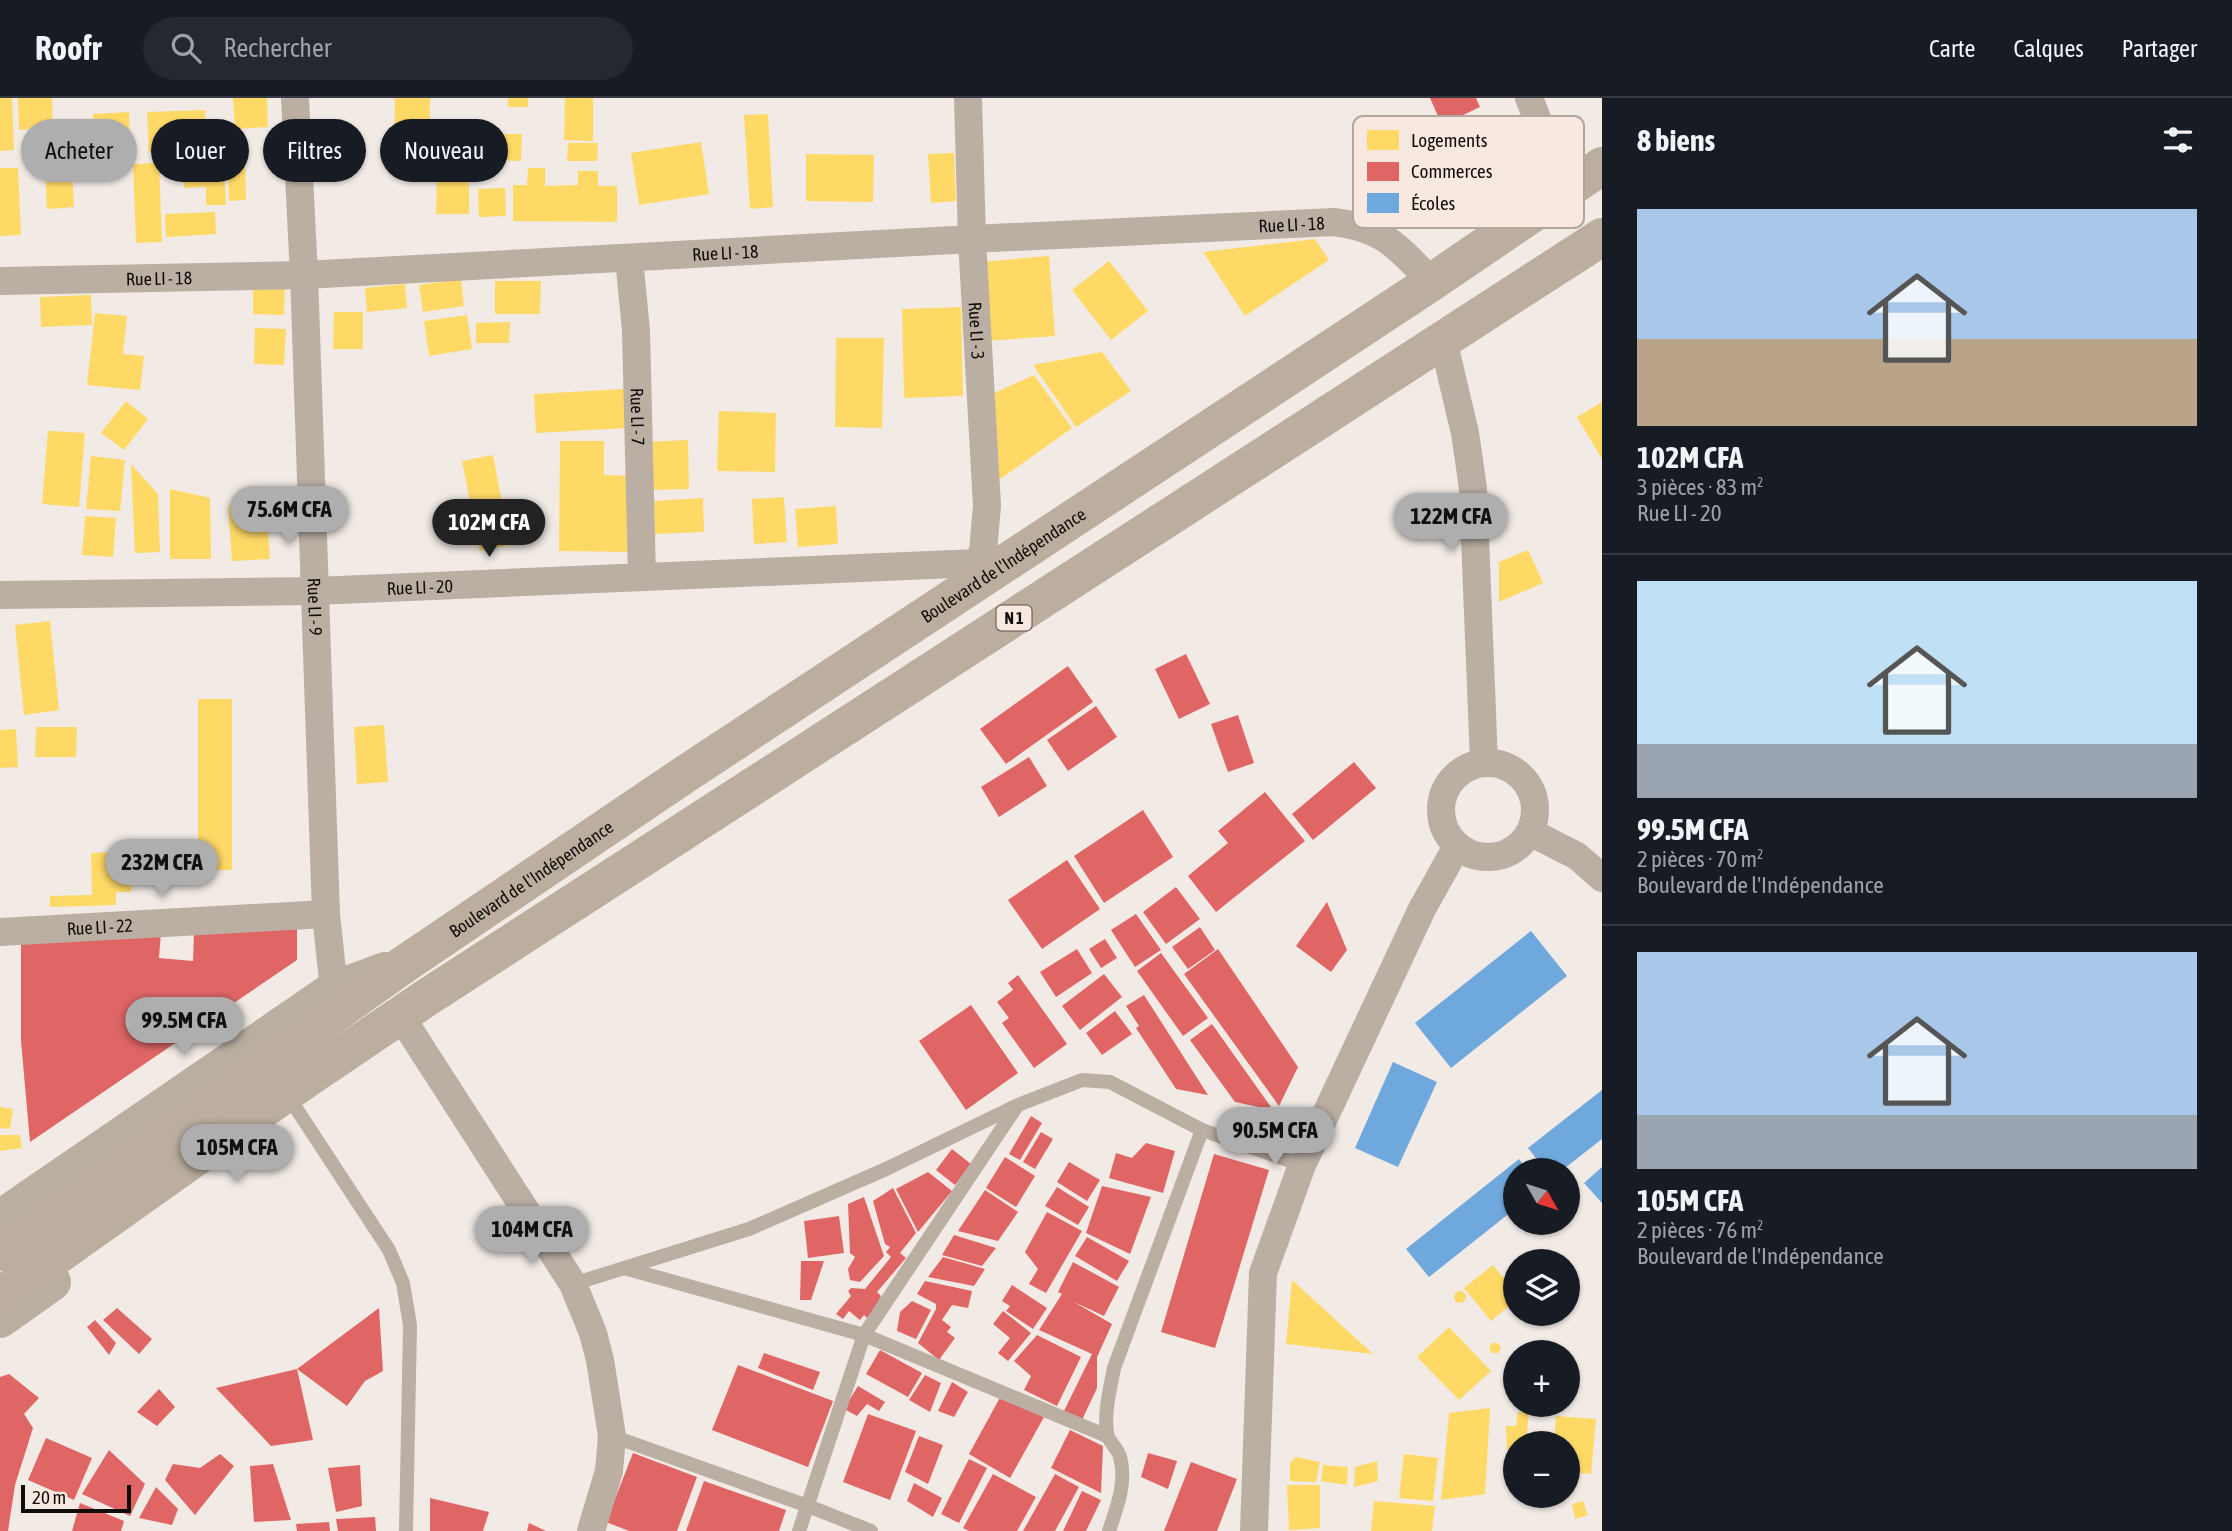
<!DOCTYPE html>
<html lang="fr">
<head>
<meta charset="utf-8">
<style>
	:root { --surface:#171b24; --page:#242831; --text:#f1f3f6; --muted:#9ea1a6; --line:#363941; --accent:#afaeae }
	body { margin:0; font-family:"Asap Condensed",sans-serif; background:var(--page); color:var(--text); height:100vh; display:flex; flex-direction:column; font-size:26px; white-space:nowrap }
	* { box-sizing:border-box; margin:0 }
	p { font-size:23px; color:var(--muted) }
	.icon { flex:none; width:38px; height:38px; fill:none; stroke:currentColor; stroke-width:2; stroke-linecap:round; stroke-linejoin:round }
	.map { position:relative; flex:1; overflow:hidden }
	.details { display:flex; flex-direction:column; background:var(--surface); width:630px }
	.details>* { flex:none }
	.banner { position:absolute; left:21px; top:21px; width:665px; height:63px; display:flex; gap:14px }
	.needle { width:46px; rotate:129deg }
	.controls { position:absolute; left:1503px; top:1060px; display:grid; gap:14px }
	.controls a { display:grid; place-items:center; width:77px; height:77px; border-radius:50%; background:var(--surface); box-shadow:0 2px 5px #0004; font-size:35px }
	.scale { position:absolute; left:21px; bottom:18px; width:110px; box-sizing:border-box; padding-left:7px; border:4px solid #110d0a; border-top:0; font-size:19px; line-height:24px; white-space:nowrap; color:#110d0a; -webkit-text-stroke:5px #f7e9df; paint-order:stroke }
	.price { position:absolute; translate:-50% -60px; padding:0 16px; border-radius:24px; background:var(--accent); color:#111; font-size:23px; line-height:46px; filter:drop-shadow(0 2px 4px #0008) }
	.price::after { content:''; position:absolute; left:50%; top:42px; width:21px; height:16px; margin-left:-10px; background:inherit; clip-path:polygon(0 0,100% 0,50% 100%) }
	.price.on { background:#222; color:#fff }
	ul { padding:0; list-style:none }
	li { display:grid; align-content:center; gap:14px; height:371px; padding:0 35px }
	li+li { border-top:2px solid var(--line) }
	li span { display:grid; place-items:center; height:217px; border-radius:0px; color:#555 }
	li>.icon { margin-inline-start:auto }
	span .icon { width:126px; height:126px; fill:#fffc; stroke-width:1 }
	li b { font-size:30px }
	h2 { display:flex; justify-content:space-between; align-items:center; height:84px; padding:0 35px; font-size:30px }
	.pill { padding:0 24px; border-radius:32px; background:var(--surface); box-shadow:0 2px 5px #0004; font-size:24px; line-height:63px }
	.pill.on { background:var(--accent); color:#111 }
	header { display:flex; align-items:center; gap:42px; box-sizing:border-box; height:98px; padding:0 35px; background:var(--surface); border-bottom:2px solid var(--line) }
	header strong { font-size:33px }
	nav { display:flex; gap:38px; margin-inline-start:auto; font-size:24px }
	.search { width:490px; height:63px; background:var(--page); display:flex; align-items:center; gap:18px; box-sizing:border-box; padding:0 24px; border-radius:38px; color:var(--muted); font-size:26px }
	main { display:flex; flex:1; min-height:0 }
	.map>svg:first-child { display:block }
	.homes { fill:#ffd966 }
	.shops { fill:#e06666 }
	.schools { fill:#6fa8dc }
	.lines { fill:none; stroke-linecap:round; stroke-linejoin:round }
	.service { stroke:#bbafa4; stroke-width:14 }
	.minor { stroke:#bbafa4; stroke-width:28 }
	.secondary { stroke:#baaea1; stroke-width:38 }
	.primary { stroke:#bbae9f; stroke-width:38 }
	.labels { text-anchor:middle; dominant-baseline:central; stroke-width:7; stroke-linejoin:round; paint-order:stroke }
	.shield { fill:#f7e9df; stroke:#564f4a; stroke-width:2 }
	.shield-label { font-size:16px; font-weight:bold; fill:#110d0a }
	.street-label { font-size:18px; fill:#110d0a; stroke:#f7e9df }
	.key { fill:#f7e9df; stroke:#b2a79f; stroke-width:2 }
	.key-label { font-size:19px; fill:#110d0a }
</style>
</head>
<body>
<header>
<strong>Roofr</strong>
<div class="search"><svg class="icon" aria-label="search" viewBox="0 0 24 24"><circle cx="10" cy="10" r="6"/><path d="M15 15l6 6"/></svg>Rechercher</div>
<nav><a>Carte</a><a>Calques</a><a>Partager</a></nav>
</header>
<main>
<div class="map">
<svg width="1602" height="1433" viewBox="0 0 1602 1433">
	<rect width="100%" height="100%" fill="#f1eae5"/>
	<!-- homes -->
	<g class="homes">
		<path d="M0,0H12L14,52L0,53Z"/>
		<path d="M18,0H52L53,29L19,32Z"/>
		<path d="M233,0H267L268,29L235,31Z"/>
		<path d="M395,0H430L429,70H394Z"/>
		<rect x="508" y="0" width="20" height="9"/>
		<path d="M565,0H593V43L564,42Z"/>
		<path d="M205,12L206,53L149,55L147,14Z"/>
		<path d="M129,14L130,52L94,53L93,16Z"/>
		<path d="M768,16L773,109L750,111L744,17Z"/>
		<path d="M493,36H522L521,63L493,62Z"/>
		<path d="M701,44L709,96L639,107L631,55Z"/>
		<path d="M568,45H598L597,63H567Z"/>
		<path d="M954,55L956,103L931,105L928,56Z"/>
		<path d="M806,56L874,57L873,104L806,103Z"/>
		<path d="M224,63L226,107H206V89L184,90V65Z"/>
		<path d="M159,65L162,144L136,145L133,66Z"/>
		<path d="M245,65L246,102L229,103L228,66Z"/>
		<path d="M72,67L74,109L47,111L45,68Z"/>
		<path d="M0,70H18L21,137L0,138Z"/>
		<path d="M528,70H545V88L578,87V73H598V88H617V124L513,123V87H527Z"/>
		<path d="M437,76L469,77V116H436Z"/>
		<path d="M505,90L506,118L479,119L478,91Z"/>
		<path d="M215,114L216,136L166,139L165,116Z"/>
		<path d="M1315,141L1329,162L1245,218L1203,154Z"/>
		<path d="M1049,158L1055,238L986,243L980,164Z"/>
		<path d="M1109,163L1148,213L1111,242L1072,192Z"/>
		<path d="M461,181L464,208L423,214L419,187Z"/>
		<path d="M495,183H541L540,216H495Z"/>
		<path d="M253,185L285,186L284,217L253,216Z"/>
		<path d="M405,186L407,210L367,214L365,190Z"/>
		<path d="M91,197L92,227L41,229L40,199Z"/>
		<path d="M961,209L963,298L904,300L902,211Z"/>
		<path d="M334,214H363V251H333Z"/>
		<path d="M95,215L127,218L123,256L144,258L140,292L87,287Z"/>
		<path d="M467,217L472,251L429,258L424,223Z"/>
		<path d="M510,224L509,245H476V225Z"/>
		<path d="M255,230L286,231L284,267L254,266Z"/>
		<path d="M836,240H884L882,330L835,329Z"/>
		<path d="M1102,254L1131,293L1076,329L1033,267Z"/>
		<path d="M1034,277L1072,330L992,387L990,297Z"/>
		<path d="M624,291L626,330L536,335L534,296Z"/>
		<path d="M126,303L148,321L124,352L101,335Z"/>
		<path d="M1602,304V361L1577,319Z"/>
		<path d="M719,313L776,315L775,374L717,373Z"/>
		<path d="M48,333L85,335L79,409L42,406Z"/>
		<path d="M688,342L689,391L648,392L646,344Z"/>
		<path d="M560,343H604V377L635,378L633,454L559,453Z"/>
		<path d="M493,357L510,447L480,453L462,363Z"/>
		<path d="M91,358L125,362L120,413L86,411Z"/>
		<path d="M131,366L158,396L160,454L135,455Z"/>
		<path d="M170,391L210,400L211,461H170Z"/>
		<path d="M784,399L787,444L754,446L752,401Z"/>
		<path d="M703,400L704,434L655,436L654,403Z"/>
		<path d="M266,405L270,461L232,463L228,408Z"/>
		<path d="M836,408L838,446L798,449L795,411Z"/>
		<path d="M85,418L116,420L113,459L82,457Z"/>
		<path d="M1528,452L1543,485L1499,504V464Z"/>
		<path d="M50,523L59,612L24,617L15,527Z"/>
		<rect x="198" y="601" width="34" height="171"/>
		<path d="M384,627L388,684L357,686L354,629Z"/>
		<path d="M36,629H77L76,659H35Z"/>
		<path d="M16,631L18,669L0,670V632Z"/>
		<path d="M139,753L140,776H131V794H116V807L50,809V798L92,797L91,755Z"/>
		<path d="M0,1009L13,1011L10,1031L0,1030Z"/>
		<path d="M0,1037H20L22,1050L0,1053Z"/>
		<path d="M1493,1167L1516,1195V1202L1491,1223L1464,1190Z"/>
		<path d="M1292,1182L1373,1256L1286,1246Z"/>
		<circle cx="1460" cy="1199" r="6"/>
		<path d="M1449,1229L1491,1273L1459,1302L1417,1259Z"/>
		<circle cx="1495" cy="1250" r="5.5"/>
		<path d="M1490,1310L1485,1396L1441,1402L1449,1315Z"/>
		<path d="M1518,1314H1529L1526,1346H1516V1352H1507L1506,1328H1516Z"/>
		<path d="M1556,1318L1596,1321L1591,1376L1568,1374V1346H1554Z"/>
		<path d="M1404,1356L1438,1360L1433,1403L1399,1400Z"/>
		<path d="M1296,1359L1320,1364L1316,1384L1290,1383V1365Z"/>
		<path d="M1377,1363L1378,1383L1354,1389L1355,1369Z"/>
		<path d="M1323,1367L1348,1369L1347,1387L1321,1383Z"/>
		<path d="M1287,1387H1320V1430L1289,1432Z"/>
		<path d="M1374,1403L1435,1408L1432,1433H1371Z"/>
		<path d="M1583,1403L1588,1417L1575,1421L1572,1406Z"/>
	</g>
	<!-- shops -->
	<g class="shops">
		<path d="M1430,0H1476L1480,9L1442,27Z"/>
		<path d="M1186,556L1210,606L1179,621L1155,571Z"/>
		<path d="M1068,568L1093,604L1006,666L980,631Z"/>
		<path d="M1096,608L1117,639L1068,673L1047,642Z"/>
		<path d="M1238,617L1254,665L1228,674L1211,626Z"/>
		<path d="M1029,659L1047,688L999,719L981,689Z"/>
		<path d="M1354,664L1376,690L1313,742L1292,716Z"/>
		<path d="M1265,694L1305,743L1216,814L1188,778L1228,745L1218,733Z"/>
		<path d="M1143,712L1173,759L1104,805L1074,758Z"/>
		<path d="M1067,762L1100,811L1042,851L1008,802Z"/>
		<path d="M1176,789L1200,821L1166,846L1143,814Z"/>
		<path d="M1327,804L1347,852L1331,874L1296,848Z"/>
		<path d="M1136,816L1161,852L1135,869L1111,832Z"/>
		<path d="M1200,829L1215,852L1188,871L1172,849Z"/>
		<path d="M297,831V862L30,1044L21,943V843L161,834L159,860L193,863L194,834Z"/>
		<path d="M1105,841L1117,860L1101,870L1089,851Z"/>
		<path d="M1077,851L1092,875L1056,899L1040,874Z"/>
		<path d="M1218,851L1298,969L1279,1008L1184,876Z"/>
		<path d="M1161,855L1208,920L1183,938L1137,873Z"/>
		<path d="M1104,876L1122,899L1080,932L1062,908Z"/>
		<path d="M1018,877L1067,946L1034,970L1002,925L1009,920L997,904L1013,892L1008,885Z"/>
		<path d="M1144,897L1208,997L1176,991L1136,930L1139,928L1126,908Z"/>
		<path d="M971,907L1018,975L966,1012L919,943Z"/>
		<path d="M1115,913L1132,936L1102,957L1086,935Z"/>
		<path d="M1212,926L1273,1012L1235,1004L1190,942Z"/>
		<path d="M1031,1018L1042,1025L1020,1062L1009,1056Z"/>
		<path d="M1041,1034L1053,1041L1035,1071L1023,1064Z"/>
		<path d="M1146,1045L1175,1053L1163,1095L1109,1080L1116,1055L1132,1060Z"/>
		<path d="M952,1051L971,1066L955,1087L936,1072Z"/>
		<path d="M1214,1056L1269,1072L1215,1250L1161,1234Z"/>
		<path d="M1005,1059L1035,1078L1016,1109L986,1090Z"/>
		<path d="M1069,1064L1100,1082L1087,1103L1057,1084Z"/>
		<path d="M928,1074L952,1093L918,1134L896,1091Z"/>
		<path d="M1102,1088L1151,1099L1130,1156L1086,1135Z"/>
		<path d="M1057,1089L1089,1109L1078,1127L1045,1108Z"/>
		<path d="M893,1090L916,1135L900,1155L906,1160L877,1194L881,1198L879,1202L882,1204L868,1221L864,1217L860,1222L849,1213L843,1221L836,1216L851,1198L848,1193L851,1190L865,1191L891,1159L886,1154L890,1149L885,1146L873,1103Z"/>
		<path d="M985,1092L1018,1114L998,1143L958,1133Z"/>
		<path d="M864,1099L884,1158L860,1184L850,1182L848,1171L855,1159L850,1155L848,1106Z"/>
		<path d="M1047,1114L1082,1133L1046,1195L1029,1186L1038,1171L1025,1154Z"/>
		<path d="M839,1118L844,1155L808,1160L804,1123Z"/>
		<path d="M954,1137L996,1150L982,1168L942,1157Z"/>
		<path d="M1087,1139L1129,1163L1117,1183L1075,1158Z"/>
		<path d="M943,1159L985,1171L974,1188L928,1179Z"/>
		<path d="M801,1163H824L811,1202H800Z"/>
		<path d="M1073,1164L1119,1189L1104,1218L1074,1204L1112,1226L1097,1259V1290L1082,1322L1064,1313L1092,1256L1039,1232L1062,1196L1058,1194Z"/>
		<path d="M925,1183L972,1193L968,1210L952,1207L942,1222L951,1229L947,1234L955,1240L939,1262L918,1245L936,1211V1206L917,1196Z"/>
		<path d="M1012,1187L1047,1210L1033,1231L1006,1213L1010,1208L1002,1203Z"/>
		<path d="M912,1203L931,1212L916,1241L897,1233L900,1214Z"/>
		<path d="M117,1210L152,1241L139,1256L103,1222Z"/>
		<path d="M379,1210L383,1273L365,1283L347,1308L297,1271Z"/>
		<path d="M1003,1213L1031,1235L1008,1263L998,1255L1010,1240L993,1226Z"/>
		<path d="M95,1222L116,1245L109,1257L87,1229Z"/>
		<path d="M1037,1237L1081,1259L1057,1308L1024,1292L1031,1278L1014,1263Z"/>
		<path d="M880,1252L922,1275L908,1299L866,1276Z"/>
		<path d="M764,1255L820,1274L813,1292L758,1270Z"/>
		<path d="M738,1267L833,1303L808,1369L712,1332Z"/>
		<path d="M297,1271L313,1342L271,1348L216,1290Z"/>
		<path d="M9,1276L39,1300L24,1316L33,1330L15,1387L8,1433H0V1279Z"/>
		<path d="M925,1277L941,1285L930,1314L909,1302Z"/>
		<path d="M952,1284L968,1294L954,1319L938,1313Z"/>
		<path d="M858,1288L885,1304L879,1313L867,1306L857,1318L844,1311Z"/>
		<path d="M159,1291L175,1309L157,1328L137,1314Z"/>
		<path d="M1002,1296L1044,1319L1010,1380L969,1356Z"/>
		<path d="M868,1316L916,1333L890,1402L843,1384Z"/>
		<path d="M1070,1332L1103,1348L1101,1395L1051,1370Z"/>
		<path d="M919,1338L943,1347L928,1386L905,1374Z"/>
		<path d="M46,1340L92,1360L74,1402L28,1382Z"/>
		<path d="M109,1352L145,1386L130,1418L82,1396Z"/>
		<path d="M633,1355L697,1379L677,1433H629L606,1424Z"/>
		<path d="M1148,1355L1177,1363L1168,1391L1141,1379Z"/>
		<path d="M220,1356L234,1368L195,1417L165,1382L173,1366L200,1370Z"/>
		<path d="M969,1361L987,1370L959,1425L941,1416Z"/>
		<path d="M1191,1364L1237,1381L1217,1433H1164Z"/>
		<path d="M273,1366L291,1422L254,1424L250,1368Z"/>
		<path d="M360,1367L362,1408L336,1414L328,1370Z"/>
		<path d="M993,1376L1036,1399L1017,1433H969L963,1430Z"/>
		<path d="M1055,1376L1079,1389L1055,1433H1023Z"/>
		<path d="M704,1383L786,1412L779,1433H686Z"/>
		<path d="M914,1385L942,1400L933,1419L907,1403Z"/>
		<path d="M156,1389L178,1411L172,1427L139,1420Z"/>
		<path d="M1082,1393L1101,1402L1086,1433H1063Z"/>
		<path d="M430,1400L489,1414L483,1433H430Z"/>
		<path d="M80,1405L124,1423L121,1433H72Z"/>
		<path d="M375,1419L376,1433H338L336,1421Z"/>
		<path d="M329,1424L330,1433H297L296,1426Z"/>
		<path d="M529,1425L546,1433H527Z"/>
	</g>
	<!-- schools -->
	<g class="schools">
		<path d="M1531,833L1567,878L1451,970L1415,925Z"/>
		<path d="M1393,964L1437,984L1398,1069L1355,1050Z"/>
		<path d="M1602,992V1041L1561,1073H1546L1528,1050Z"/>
		<path d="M1519,1061L1528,1073H1516V1110L1429,1179L1406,1151Z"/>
		<path d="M1602,1069V1105L1584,1085Z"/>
	</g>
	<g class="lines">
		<!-- service -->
		<g class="service">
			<path d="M294,1007L389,1152L403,1185L410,1227L406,1433"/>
			<path d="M624,1170L864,1237L1107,1338"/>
			<path d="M573,1186L749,1131L886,1071L1018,1007L1082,982L1110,984L1202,1032L1302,1067"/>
			<path d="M612,1338L808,1408L871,1433"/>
			<path d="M799,1433L864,1237L1017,1008"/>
			<path d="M1109,1433C1117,1409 1127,1384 1120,1359C1118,1350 1108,1344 1107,1335C1104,1314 1110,1291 1114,1270L1202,1032"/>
		</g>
		<!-- minor -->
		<g class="minor">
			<path id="s1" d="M295,0L304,177L326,816L334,892"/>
			<path id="s2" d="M968,0L972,141L987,408L983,453L971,480"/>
			<path d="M1529,0L1565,92"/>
			<path id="s3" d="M629,160L636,233L642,479"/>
			<path id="s4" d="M0,183L304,177L972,141L1334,124C1385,130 1398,150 1432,184"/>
			<path d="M1443,242L1465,335L1473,390L1484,664"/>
			<path id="s5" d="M0,497L315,493L978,465"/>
			<circle cx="1488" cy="712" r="47"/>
			<path d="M1530,734L1577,758L1602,780"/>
			<path id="s6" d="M0,834L326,816"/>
			<path d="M405,925L573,1186L593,1235L600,1262L612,1338L609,1373L591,1433"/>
			<path d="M1254,1433L1263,1175L1302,1067L1422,811L1457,748"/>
		</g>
		<!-- secondary -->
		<g class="secondary">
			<path d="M0,1121L334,892L385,873"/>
			<path d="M0,1221L52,1184"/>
		</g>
		<!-- primary -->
		<g class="primary">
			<path id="s7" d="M0,1154L403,867L684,677L1432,184L1602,68"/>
			<path d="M0,1198L299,986L426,900L1602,139"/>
		</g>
	</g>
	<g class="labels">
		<!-- shield labels -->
		<rect class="shield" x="996.5" y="507.5" width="35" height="25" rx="5"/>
		<g class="shield-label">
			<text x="1014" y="520">N 1</text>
		</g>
		<!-- street labels -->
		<g class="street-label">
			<text stroke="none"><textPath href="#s4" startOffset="1293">Rue LI - 18</textPath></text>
			<text stroke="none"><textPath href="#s4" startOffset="726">Rue LI - 18</textPath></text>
			<text stroke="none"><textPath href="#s4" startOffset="159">Rue LI - 18</textPath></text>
			<text stroke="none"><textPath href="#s2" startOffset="233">Rue LI - 3</textPath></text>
			<text stroke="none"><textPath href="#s3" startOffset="159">Rue LI - 7</textPath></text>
			<text stroke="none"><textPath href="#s7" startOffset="1216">Boulevard de l'Indépendance</textPath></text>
			<text stroke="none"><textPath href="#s5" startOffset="420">Rue LI - 20</textPath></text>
			<text stroke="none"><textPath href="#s1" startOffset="509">Rue LI - 9</textPath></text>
			<text stroke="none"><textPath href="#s7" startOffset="649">Boulevard de l'Indépendance</textPath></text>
			<text stroke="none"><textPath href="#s6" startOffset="100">Rue LI - 22</textPath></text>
		</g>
	</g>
	<!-- legend -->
	<rect x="1353" y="18" width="231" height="112" rx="10" class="key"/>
	<rect x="1367" y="32" width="32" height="20" fill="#ffd966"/>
	<rect x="1367" y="64" width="32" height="19" fill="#e06666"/>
	<rect x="1367" y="95" width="32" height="20" fill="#6fa8dc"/>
	<g class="key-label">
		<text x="1411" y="49">Logements</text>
		<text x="1411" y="80">Commerces</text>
		<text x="1411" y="112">Écoles</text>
	</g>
</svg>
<div class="controls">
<a><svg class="needle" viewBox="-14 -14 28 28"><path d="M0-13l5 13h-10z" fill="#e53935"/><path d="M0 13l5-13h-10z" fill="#9ea1a6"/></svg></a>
<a><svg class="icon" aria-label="layers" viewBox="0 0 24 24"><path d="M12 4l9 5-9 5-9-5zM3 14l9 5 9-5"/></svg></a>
<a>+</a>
<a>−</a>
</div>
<div class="scale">20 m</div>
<b class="price" style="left:289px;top:448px">75.6M CFA</b>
<b class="price" style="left:1451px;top:455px">122M CFA</b>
<b class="price on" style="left:489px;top:461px">102M CFA</b>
<b class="price" style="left:162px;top:801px">232M CFA</b>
<b class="price" style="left:184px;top:959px">99.5M CFA</b>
<b class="price" style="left:1275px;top:1069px">90.5M CFA</b>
<b class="price" style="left:237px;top:1086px">105M CFA</b>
<b class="price" style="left:532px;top:1168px">104M CFA</b>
<div class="banner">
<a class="pill on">Acheter</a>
<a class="pill">Louer</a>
<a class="pill">Filtres</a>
<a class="pill">Nouveau</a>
</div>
</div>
<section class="details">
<h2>8 biens<svg class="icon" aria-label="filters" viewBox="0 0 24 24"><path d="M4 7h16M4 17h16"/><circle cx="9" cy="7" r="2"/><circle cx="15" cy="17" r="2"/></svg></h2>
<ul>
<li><span style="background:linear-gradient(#a9c7e8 60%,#b9a48a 0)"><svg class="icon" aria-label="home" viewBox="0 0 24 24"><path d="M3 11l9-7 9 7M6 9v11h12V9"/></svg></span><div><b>102M CFA</b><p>3 pièces · 83 m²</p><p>Rue LI - 20</p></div></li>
<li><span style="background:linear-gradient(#bfe0f5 75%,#9aa5b1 0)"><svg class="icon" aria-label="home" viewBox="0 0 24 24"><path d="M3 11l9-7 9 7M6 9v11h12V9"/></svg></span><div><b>99.5M CFA</b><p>2 pièces · 70 m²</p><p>Boulevard de l'Indépendance</p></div></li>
<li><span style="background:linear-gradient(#a9c7e8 75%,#9aa5b1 0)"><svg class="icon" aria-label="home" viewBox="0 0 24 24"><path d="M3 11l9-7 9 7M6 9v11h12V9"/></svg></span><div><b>105M CFA</b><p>2 pièces · 76 m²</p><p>Boulevard de l'Indépendance</p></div></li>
</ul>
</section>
</main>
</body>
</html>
